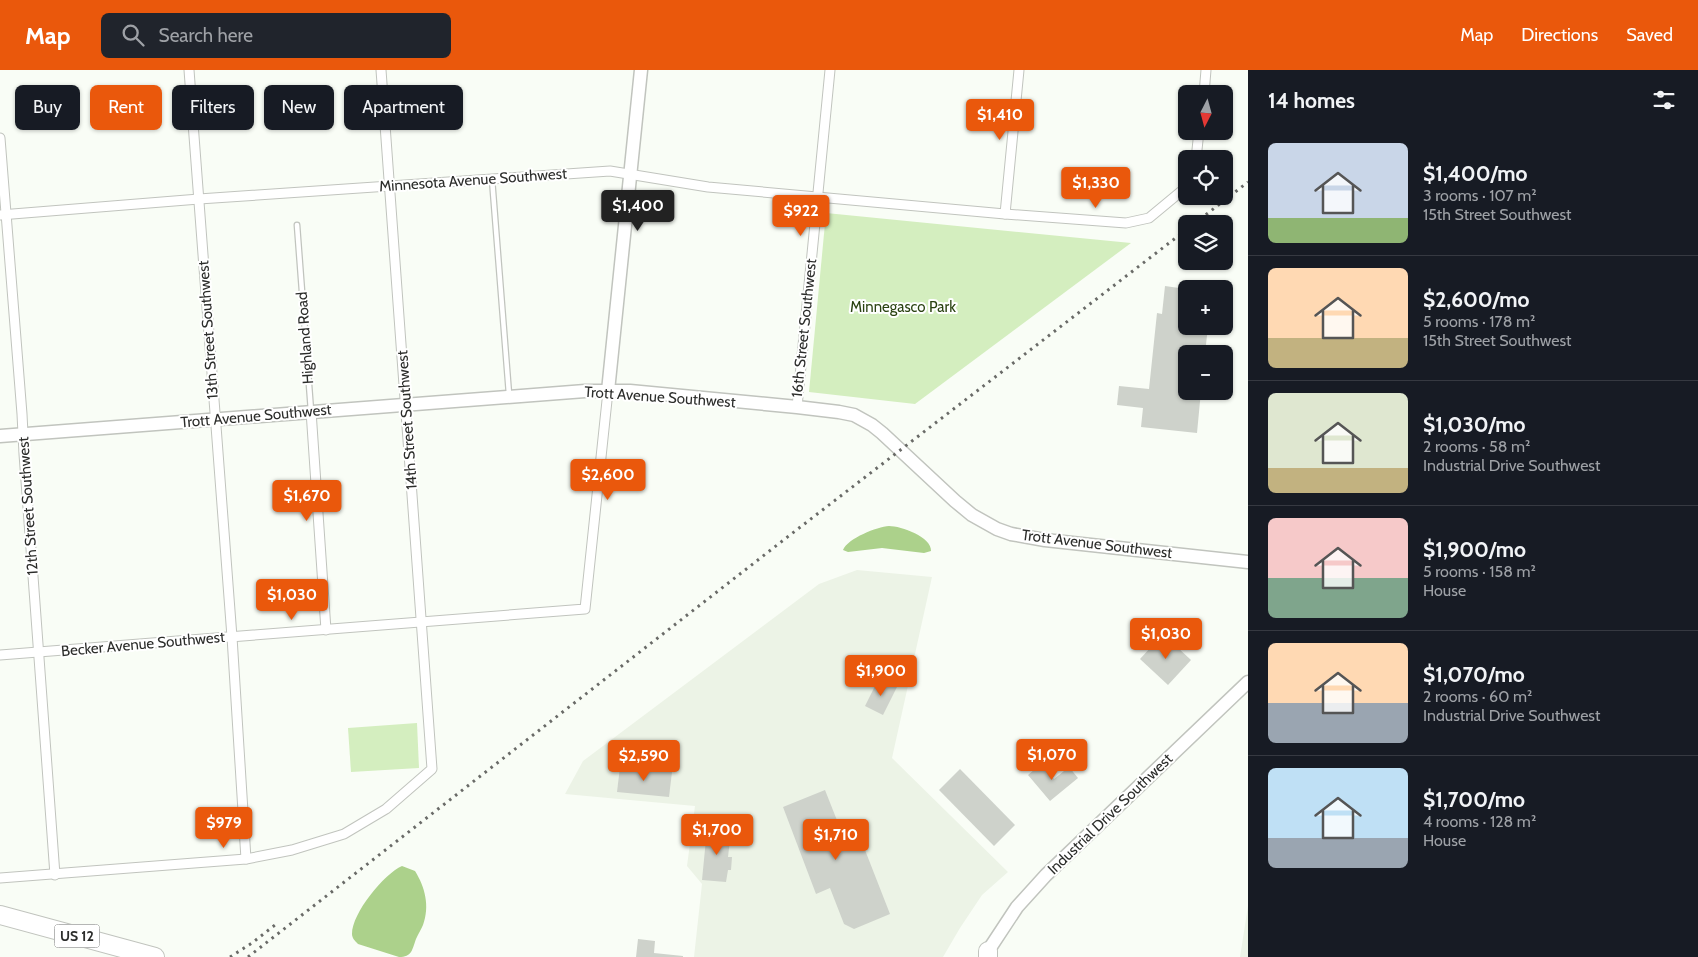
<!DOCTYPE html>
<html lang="en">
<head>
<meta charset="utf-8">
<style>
	:root { --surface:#171b24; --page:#20242c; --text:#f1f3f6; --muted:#9ea1a6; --line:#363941; --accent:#ea580c }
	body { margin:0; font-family:Cabin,sans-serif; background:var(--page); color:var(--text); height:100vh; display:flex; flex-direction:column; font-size:19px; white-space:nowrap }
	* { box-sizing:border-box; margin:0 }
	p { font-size:16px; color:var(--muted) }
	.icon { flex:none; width:28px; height:28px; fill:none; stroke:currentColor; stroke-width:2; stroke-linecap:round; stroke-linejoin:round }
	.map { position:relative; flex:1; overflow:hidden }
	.sheet { display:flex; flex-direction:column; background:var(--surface); width:450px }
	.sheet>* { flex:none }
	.banner { position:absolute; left:15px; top:15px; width:475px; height:45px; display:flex; gap:10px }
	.needle { width:32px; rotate:186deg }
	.fabs { position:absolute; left:1178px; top:15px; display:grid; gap:10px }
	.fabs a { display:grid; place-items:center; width:55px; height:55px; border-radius:8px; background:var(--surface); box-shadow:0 1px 4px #0004; font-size:25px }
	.price { position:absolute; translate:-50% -42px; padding:0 11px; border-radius:5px; background:var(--accent); color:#fff; font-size:16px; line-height:32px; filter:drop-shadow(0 1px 2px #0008) }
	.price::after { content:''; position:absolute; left:50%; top:30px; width:15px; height:11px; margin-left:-8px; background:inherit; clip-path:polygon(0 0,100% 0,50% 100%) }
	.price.current { background:#222; color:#fff }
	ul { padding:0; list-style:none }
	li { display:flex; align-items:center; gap:15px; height:125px; padding:0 20px }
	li+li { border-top:1px solid var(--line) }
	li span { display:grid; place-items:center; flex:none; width:140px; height:100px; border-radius:8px; color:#555 }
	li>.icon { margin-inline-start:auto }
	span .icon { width:60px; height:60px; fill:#fffc; stroke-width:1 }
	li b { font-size:21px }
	h2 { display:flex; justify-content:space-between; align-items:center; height:60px; padding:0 20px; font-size:21px }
	.tag { padding:0 18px; border-radius:8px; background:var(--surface); box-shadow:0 1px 4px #0004; font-size:18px; line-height:45px }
	.tag.current { background:var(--accent); color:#fff }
	header { display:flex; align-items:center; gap:30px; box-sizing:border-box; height:70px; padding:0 25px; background:var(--accent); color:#fff }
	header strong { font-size:24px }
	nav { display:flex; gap:28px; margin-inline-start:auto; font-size:18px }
	.search { width:350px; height:45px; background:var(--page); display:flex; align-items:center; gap:12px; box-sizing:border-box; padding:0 18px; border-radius:8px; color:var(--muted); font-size:19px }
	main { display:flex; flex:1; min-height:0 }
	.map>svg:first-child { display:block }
	.built { fill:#ecf3e6 }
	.green { fill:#d4eebf }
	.water { fill:#acd18b }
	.building { fill:#ced2cb }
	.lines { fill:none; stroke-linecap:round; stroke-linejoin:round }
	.lane-casing { stroke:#c1c4be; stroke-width:7 }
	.street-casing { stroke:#c1c4be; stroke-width:11 }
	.secondary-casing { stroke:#c1c4be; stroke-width:15 }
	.highway-casing { stroke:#c1c4be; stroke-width:20 }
	.lane { stroke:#fff; stroke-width:4.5 }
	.street { stroke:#fff; stroke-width:9 }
	.secondary { stroke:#fff; stroke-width:12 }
	.highway { stroke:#fff; stroke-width:18 }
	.rail { stroke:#696a67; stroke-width:3; stroke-dasharray:2.5 5; stroke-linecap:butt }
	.labels { text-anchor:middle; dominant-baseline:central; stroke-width:4; stroke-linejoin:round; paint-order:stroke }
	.shield { fill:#fff; stroke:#6b6c6b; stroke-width:1 }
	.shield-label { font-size:14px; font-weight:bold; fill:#2c2d2b }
	.street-label { font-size:15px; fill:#2c2d2b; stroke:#fff }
	.park-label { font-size:15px; fill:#2b4312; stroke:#fff }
</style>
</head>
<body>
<header>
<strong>Map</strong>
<div class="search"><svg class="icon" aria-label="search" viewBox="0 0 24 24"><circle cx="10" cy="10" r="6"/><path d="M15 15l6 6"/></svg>Search here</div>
<nav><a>Map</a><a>Directions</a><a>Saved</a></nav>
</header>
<main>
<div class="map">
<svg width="1248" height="887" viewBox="0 0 1248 887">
	<rect width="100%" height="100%" fill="#f9fdf6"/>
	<!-- built -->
	<g class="built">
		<path d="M857,500L932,507L892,688L1008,802L982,825L960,858L943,887H694L702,814L687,796L695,736L565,724L583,691L819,514Z"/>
		<path d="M1248,836V887H1240Z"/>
	</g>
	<!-- green -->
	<g class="green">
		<path d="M826,143L1131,173L915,334L809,322Z"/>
		<path d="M417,653L419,698L351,702L348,658Z"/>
	</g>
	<!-- water -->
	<g class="water">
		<path d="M889,456C901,456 932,467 931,481L924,483L882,478L848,482L843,480C848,468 877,457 889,456Z"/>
		<path d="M402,796L415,801C425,817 430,836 423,855C421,860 418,864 416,869C412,880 412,887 399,887L358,874C355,871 352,868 352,864C352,843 384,804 402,796Z"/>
	</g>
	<!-- building -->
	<g class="building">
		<path d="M1165,216L1186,219V256H1208L1205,284H1186V321H1201L1197,363L1141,357L1143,338L1117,335L1119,316L1149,319L1157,243L1162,244Z"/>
		<path d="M1163,564L1191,590L1168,615L1140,589Z"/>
		<path d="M879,608L897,617L883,645L865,636Z"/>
		<path d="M1041,694L1054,709L1069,697L1078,708L1050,731L1028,705Z"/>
		<path d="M620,697L672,702L669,727L617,722Z"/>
		<path d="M960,699L1015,755L994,776L939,720Z"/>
		<path d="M825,720L842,763L856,757L890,844L854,859L844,854L830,818L816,824L783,737Z"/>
		<path d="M707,759L731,761L728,787H732L731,800H728L726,812L702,810Z"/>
		<path d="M638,869L655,871L654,883L683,886V887H636Z"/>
	</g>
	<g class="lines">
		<defs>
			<g id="lane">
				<path d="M492,109L509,324"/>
				<path d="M297,155L311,341"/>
			</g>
			<g id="street">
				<path d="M189,0L232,567L246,789"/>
				<path d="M1204,24L1206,0"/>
				<path d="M0,68L22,344L24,384L55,805"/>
				<path d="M1196,89L1199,61"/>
				<path d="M1005,144L1019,0"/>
				<path d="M0,145L199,129L610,101L708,117L1005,144L1126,153L1149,148L1184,119L1186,115"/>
				<path d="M797,337L830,0"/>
				<path d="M311,341L326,560"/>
				<path d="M0,585L585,539L608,321"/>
				<path d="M0,808L246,789L292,780L344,764L386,739L432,699L381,0"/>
			</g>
			<g id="secondary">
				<path d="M608,321L641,0"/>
				<path d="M0,366L585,321H630L797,337L839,342L854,345L872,355L882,363L955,431L972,445L997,459L1011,464L1045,470L1248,492"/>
				<path d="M986,887L988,881L1017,837L1046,805L1248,612"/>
			</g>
			<g id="highway">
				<path d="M0,845L155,887"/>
				<path d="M988,881V887"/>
			</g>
		</defs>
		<!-- lane casing -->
		<use href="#lane" class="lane-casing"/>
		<!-- street casing -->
		<use href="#street" class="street-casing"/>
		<!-- secondary casing -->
		<use href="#secondary" class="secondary-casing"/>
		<!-- highway casing -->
		<use href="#highway" class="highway-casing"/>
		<!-- lane -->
		<use href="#lane" class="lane"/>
		<!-- street -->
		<use href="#street" class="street"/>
		<!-- secondary -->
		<use href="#secondary" class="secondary"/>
		<!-- highway -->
		<use href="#highway" class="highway"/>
		<!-- rail -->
		<g class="rail">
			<path d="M1194,154L1248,112"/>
			<path d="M230,887L252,873L275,855"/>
			<path d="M248,887L790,465L1186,160"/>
		</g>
	</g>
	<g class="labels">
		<!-- shield labels -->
		<rect class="shield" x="54.5" y="854.5" width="45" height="23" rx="4"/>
		<g class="shield-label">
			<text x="77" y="866">US 12</text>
		</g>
		<!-- street labels -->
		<g class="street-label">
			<text transform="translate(473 110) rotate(-4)">Minnesota Avenue Southwest</text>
			<text transform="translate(804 258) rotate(-84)">16th Street Southwest</text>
			<text transform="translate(208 260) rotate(-94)">13th Street Southwest</text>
			<text transform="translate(305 268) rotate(-94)">Highland Road</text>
			<text transform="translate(660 327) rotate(4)">Trott Avenue Southwest</text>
			<text transform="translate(256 346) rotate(-5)">Trott Avenue Southwest</text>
			<text transform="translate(407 350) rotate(-94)">14th Street Southwest</text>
			<text transform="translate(28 436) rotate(-94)">12th Street Southwest</text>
			<text transform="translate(1097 474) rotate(7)">Trott Avenue Southwest</text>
			<text transform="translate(143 574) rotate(-5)">Becker Avenue Southwest</text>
			<text transform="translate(1110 744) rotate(-44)">Industrial Drive Southwest</text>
		</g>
		<!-- park labels -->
		<g class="park-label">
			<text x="903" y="237">Minnegasco Park</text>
		</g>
	</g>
</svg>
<div class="fabs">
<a><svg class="needle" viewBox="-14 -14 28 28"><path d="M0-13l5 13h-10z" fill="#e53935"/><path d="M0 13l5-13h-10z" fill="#9ea1a6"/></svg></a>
<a><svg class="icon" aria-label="locate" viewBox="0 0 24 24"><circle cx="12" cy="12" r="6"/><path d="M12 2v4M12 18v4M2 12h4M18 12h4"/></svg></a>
<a><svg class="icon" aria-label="layers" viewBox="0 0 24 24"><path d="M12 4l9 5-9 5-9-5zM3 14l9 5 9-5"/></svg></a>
<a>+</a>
<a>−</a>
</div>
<b class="price" style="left:1000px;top:71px">$1,410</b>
<b class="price" style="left:1096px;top:139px">$1,330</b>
<b class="price current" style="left:638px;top:162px">$1,400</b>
<b class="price" style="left:801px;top:167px">$922</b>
<b class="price" style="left:608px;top:431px">$2,600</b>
<b class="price" style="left:307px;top:452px">$1,670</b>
<b class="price" style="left:292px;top:551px">$1,030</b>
<b class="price" style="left:1166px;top:590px">$1,030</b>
<b class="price" style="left:881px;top:627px">$1,900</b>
<b class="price" style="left:1052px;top:711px">$1,070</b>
<b class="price" style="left:644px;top:712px">$2,590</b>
<b class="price" style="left:224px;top:779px">$979</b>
<b class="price" style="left:717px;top:786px">$1,700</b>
<b class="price" style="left:836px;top:791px">$1,710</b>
<div class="banner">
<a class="tag">Buy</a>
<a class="tag current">Rent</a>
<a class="tag">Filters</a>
<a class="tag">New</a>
<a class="tag">Apartment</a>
</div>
</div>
<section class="sheet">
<h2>14 homes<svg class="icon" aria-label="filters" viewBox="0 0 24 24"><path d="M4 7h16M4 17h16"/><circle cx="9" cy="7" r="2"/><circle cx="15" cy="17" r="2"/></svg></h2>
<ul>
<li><span style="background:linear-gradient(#c9d6e8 75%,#8fb573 0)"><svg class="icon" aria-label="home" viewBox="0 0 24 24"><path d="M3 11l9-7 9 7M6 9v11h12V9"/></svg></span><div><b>$1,400/mo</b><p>3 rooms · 107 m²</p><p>15th Street Southwest</p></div></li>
<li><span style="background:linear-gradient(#ffd9b3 70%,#c2b280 0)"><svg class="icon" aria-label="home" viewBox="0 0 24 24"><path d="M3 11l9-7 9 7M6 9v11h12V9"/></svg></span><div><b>$2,600/mo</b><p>5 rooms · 178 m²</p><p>15th Street Southwest</p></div></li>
<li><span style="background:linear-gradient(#dfe7d0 75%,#c2b280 0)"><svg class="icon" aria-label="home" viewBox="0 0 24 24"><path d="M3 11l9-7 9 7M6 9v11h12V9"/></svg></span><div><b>$1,030/mo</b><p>2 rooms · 58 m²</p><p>Industrial Drive Southwest</p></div></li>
<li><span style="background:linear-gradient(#f6c9c9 60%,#7fa58c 0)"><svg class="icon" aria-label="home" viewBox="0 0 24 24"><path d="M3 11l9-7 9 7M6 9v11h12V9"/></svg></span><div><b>$1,900/mo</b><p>5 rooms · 158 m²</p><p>House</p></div></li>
<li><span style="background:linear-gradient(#ffd9b3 60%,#9aa5b1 0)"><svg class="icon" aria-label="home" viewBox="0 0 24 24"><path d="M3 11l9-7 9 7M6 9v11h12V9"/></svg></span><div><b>$1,070/mo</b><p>2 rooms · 60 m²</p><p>Industrial Drive Southwest</p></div></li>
<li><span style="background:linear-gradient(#bfe0f5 70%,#9aa5b1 0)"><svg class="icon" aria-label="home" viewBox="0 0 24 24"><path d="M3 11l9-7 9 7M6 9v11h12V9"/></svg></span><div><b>$1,700/mo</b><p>4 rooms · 128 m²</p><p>House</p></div></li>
</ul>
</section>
</main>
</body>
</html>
